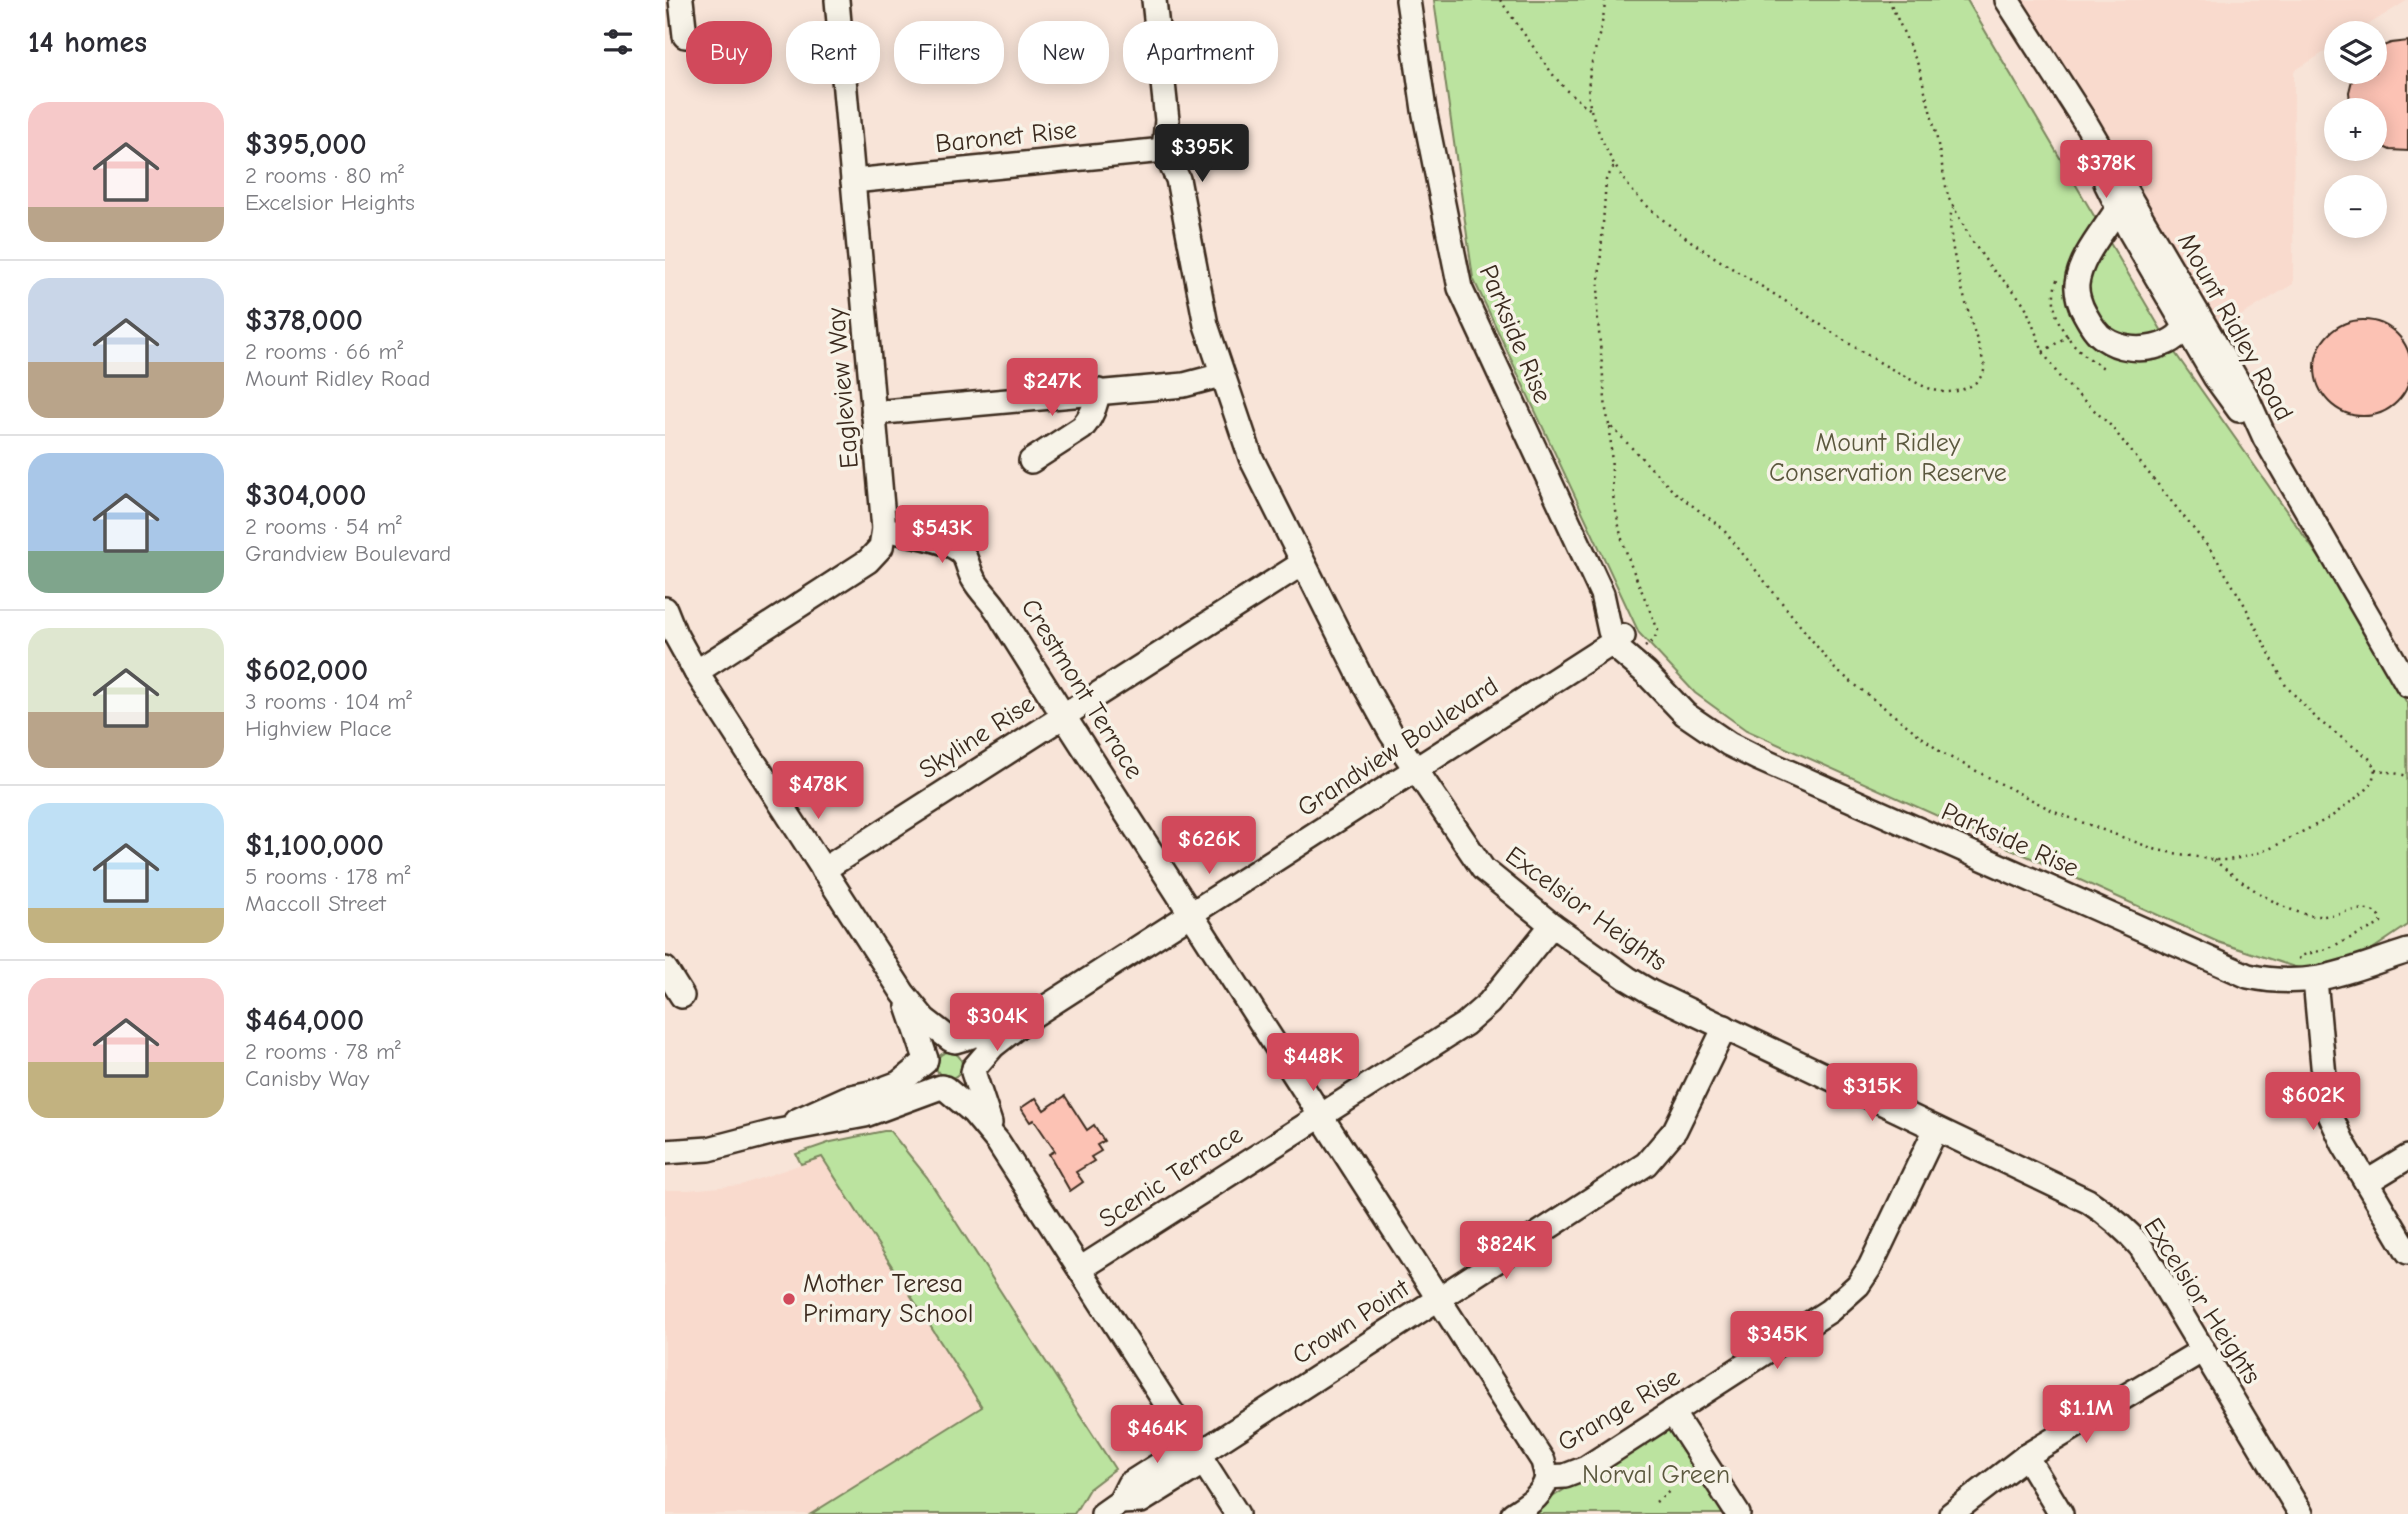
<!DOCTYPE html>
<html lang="en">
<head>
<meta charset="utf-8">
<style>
	:root { --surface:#fff; --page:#f2f2f3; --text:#2b2b33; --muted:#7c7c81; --line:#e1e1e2; --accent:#d1495b }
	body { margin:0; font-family:"Comic Neue",sans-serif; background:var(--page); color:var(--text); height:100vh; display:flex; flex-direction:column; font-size:26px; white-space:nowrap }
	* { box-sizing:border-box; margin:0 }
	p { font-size:23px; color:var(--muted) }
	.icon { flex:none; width:38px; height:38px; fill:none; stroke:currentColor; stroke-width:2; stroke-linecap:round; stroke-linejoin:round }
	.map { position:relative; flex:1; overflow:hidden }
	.sheet { display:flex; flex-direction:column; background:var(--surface); width:665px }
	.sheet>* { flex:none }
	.hud { position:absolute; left:21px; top:21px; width:665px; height:63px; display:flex; gap:14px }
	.fabs { position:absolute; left:1659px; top:21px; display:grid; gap:14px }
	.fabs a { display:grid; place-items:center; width:63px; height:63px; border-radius:50%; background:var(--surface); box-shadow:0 4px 18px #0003; font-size:35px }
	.price { position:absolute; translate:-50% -60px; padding:0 16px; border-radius:7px; background:var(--accent); color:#fff; font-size:23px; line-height:46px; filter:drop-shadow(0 2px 4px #0008) }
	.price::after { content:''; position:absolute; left:50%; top:42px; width:21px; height:16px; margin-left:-10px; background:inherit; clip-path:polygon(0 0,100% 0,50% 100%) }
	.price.selected { background:#222; color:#fff }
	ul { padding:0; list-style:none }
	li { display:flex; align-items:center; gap:21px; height:175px; padding:0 28px }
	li+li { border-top:2px solid var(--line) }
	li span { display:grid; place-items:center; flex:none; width:196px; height:140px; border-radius:21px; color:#555 }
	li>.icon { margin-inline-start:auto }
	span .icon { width:84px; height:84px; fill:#fffc; stroke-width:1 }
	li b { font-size:30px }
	h2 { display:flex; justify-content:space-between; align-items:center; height:84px; padding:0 28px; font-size:30px }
	.pill { padding:0 24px; border-radius:28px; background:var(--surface); box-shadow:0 4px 18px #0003; font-size:24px; line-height:63px }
	.pill.selected { background:var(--accent); color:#fff }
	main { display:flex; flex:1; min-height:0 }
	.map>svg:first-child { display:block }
	.built { fill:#f9dacd }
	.green { fill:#bbe39f; stroke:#7b865e; stroke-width:2 }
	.building { fill:#fcc2b4; stroke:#3b2a1e; stroke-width:2 }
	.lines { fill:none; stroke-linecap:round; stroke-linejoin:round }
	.minor-casing { stroke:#3b2a1e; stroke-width:28 }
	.path { stroke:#3b2a1e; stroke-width:2.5; stroke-dasharray:2 5; stroke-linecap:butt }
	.minor { stroke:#f7f3e8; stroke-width:23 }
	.poi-dot { fill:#d1495b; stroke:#f7f3e8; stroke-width:2.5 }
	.labels { text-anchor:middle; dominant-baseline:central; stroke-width:7; stroke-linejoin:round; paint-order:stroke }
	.street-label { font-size:26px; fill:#3b2a1e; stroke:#f7f3e8 }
	.park-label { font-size:26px; fill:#5b583e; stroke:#f7f3e8 }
	.poi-label { font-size:26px; fill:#3b2a1e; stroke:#f7f3e8; text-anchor:start }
</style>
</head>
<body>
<main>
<section class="sheet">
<h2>14 homes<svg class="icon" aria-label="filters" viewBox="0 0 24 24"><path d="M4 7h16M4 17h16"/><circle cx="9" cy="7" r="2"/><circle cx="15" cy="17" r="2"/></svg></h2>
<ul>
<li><span style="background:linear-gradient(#f6c9c9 75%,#b9a48a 0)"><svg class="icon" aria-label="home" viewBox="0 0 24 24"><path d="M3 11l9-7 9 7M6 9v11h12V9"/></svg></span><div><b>$395,000</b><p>2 rooms · 80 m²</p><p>Excelsior Heights</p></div></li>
<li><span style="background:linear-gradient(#c9d6e8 60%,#b9a48a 0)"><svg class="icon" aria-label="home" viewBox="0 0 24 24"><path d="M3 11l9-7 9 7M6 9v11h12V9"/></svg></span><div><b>$378,000</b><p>2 rooms · 66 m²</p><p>Mount Ridley Road</p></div></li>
<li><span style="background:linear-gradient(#a9c7e8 70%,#7fa58c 0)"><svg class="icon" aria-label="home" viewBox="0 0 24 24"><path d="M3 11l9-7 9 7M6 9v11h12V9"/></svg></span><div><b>$304,000</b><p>2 rooms · 54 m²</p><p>Grandview Boulevard</p></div></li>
<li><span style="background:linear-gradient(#dfe7d0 60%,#b9a48a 0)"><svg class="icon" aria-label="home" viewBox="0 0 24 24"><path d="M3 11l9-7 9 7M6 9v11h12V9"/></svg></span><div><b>$602,000</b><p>3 rooms · 104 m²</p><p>Highview Place</p></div></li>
<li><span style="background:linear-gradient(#bfe0f5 75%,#c2b280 0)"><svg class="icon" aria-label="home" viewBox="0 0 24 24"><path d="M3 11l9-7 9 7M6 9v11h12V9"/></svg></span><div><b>$1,100,000</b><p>5 rooms · 178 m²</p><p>Maccoll Street</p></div></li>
<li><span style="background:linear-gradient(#f6c9c9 60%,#c2b280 0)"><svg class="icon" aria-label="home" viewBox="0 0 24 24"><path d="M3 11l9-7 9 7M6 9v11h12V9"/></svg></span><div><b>$464,000</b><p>2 rooms · 78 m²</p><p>Canisby Way</p></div></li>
</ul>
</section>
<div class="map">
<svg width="1743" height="1514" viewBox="0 0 1743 1514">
	<rect width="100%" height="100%" fill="#f8e4d8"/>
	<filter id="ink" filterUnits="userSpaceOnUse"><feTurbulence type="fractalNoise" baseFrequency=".0143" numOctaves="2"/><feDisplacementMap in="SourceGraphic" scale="14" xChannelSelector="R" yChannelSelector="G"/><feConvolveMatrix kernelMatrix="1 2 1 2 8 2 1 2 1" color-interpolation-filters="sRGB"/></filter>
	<g filter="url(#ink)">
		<!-- built -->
		<g class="built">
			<path d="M1353,0H1743L1690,33H1671V45L1629,71L1628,284L1554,329Z"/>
			<path d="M157,1157L317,1407L146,1514H0V1190H23L76,1185Z"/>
		</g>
		<!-- green -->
		<g class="green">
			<path d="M769,0H1302L1508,350L1682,597L1742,703L1743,925L1697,956L1645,972L1553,942L1081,730L1030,693L974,633L808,278Z"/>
			<circle cx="284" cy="1065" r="13"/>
			<path d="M219,1131H225L262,1177L450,1469L424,1489L409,1514H146L317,1407L157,1157L136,1164L131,1154L166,1142Z"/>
			<path d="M1003,1423L1063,1514H861Z"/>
		</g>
		<!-- building -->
		<g class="building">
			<path d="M1743,41V151L1725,150L1710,143V110H1686L1684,92L1689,72H1710V49L1726,43Z"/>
			<circle cx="1698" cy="368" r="48"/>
			<path d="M400,1096L422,1130L429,1125L439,1141L432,1145L436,1151L426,1157L429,1161L411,1172L418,1182L405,1191L384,1154L390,1151L369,1120L365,1122L356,1108L371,1098L379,1110Z"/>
		</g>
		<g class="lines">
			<defs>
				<g id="minor">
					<path d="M16,0L20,36"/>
					<path d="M489,0L502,120L499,150L513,179L541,325L586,458L700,686L726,733L818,869L887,925L962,978L987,993L1423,1201C1444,1215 1460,1228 1476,1247L1636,1514"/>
					<path d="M743,0L759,110L795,288L937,594L945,631L954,650L981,673L1020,714L1064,744L1092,758L1583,976C1648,990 1683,970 1743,951"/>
					<path d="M1342,0L1422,125L1581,396L1600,438L1743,685"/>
					<path d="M188,181L499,150"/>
					<path d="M1441,183L1466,233L1550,377L1574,410"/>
					<path d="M1453,208C1439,231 1415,257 1412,284C1411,293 1415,306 1420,314C1425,323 1431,334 1440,339C1466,357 1516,350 1525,316"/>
					<path d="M208,413L519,385L557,375"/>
					<path d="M366,461L417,428C427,417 431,406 433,391"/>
					<path d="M219,529C239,534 285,538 298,554C303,562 304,572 309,580C318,595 329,602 338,620L398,715L867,1444L878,1461L882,1477"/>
					<path d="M0,609L10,634L31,672L238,993L259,1019L286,1040"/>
					<path d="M31,672L203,561L216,547L219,529L172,0"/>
					<path d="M158,870L638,563"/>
					<path d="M0,969L17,996"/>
					<path d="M1650,980L1662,1108L1678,1143L1743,1252"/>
					<path d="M243,1006L261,1059"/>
					<path d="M290,1041L345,1025"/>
					<path d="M309,1068L328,1046L361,1020L958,636"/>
					<path d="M308,1072L325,1123"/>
					<path d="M280,1088L308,1112L333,1142L572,1514"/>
					<path d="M131,1121L182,1098L210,1092L234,1083L260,1062"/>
					<path d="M0,1152L44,1149L109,1132L200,1115L276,1087"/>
					<path d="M1702,1182L1743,1157"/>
					<path d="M415,1269L800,1024L824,1003L887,925"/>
					<path d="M1007,1412L1073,1514"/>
					<path d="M534,1454L981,1164L1010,1130L1060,1027"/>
					<path d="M1361,1456L1396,1514"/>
					<path d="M455,1502L476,1501L539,1462"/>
					<path d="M438,1514L455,1502L464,1484L527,1444"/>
					<path d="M848,1514C863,1504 878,1496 882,1477L900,1476L921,1468L1164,1311L1193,1285L1205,1267L1271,1129"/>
					<path d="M1286,1514L1361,1456L1538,1350"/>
				</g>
			</defs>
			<!-- minor casing -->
			<use href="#minor" class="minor-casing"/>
			<!-- path -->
			<g class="path">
				<path d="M835,0L889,76L901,90L927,111"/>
				<path d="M940,0C939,36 916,74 926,110C936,142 951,174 974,198C1020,244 1077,273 1131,308C1165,331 1198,354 1234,373C1247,380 1259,388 1273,391C1290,395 1316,387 1320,367C1312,338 1275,232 1288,208"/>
				<path d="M1392,280C1379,317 1408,351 1439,368"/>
				<path d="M1378,352L1407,333"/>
				<path d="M944,425L941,410L932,310L941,180L949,166"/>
				<path d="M980,647L989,640L993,630L965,563L956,536L948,496L945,425L1007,490L1057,528L1170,669L1277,753L1392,813L1492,850L1549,860H1564L1584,856L1606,848L1666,817L1700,791L1707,783L1710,769L1705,759L1653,720L1621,686L1579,604L1548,553L1445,425L1396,379L1378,352L1360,305L1347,289L1326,268L1307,241L1283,197L1271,134L1254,67L1224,0"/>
				<path d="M1710,769L1743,776"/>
				<path d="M1549,860C1575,881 1623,918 1658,916C1676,915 1700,902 1715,916L1716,922L1713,925L1662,949L1635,956L1633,962"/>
				<path d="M991,1502L1006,1490"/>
			</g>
			<!-- minor -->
			<use href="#minor" class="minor"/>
		</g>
	</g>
	<!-- markers -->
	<circle class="poi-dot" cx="124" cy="1299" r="7"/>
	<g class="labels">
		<!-- street labels -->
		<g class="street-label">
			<text transform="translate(341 137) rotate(-6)">Baronet Rise</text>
			<text transform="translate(1570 327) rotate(61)">Mount Ridley Road</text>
			<text transform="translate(850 334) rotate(67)">Parkside Rise</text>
			<text transform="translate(178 388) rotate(-95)">Eagleview Way</text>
			<text transform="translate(417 689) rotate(58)">Crestmont Terrace</text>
			<text transform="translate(312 737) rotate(-33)">Skyline Rise</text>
			<text transform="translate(733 747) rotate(-33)">Grandview Boulevard</text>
			<text transform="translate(1345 840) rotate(24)">Parkside Rise</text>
			<text transform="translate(921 909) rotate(36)">Excelsior Heights</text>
			<text transform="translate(506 1177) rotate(-33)">Scenic Terrace</text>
			<text transform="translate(1537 1301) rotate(57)">Excelsior Heights</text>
			<text transform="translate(686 1322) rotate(-33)">Crown Point</text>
			<text transform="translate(954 1410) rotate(-31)">Grange Rise</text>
		</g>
		<!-- park labels -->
		<g class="park-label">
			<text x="1223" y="443">Mount Ridley<tspan x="1223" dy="30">Conservation Reserve</tspan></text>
			<text x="991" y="1475">Norval Green</text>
		</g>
		<!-- poi labels -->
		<g class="poi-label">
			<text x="138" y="1284">Mother Teresa<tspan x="138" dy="30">Primary School</tspan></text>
		</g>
	</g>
</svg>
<div class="fabs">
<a><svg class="icon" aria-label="layers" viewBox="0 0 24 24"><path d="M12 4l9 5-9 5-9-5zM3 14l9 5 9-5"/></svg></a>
<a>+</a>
<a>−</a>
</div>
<b class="price selected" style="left:537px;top:184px">$395K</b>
<b class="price" style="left:1441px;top:200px">$378K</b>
<b class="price" style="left:387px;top:418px">$247K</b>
<b class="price" style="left:277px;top:565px">$543K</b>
<b class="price" style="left:153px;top:821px">$478K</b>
<b class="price" style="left:544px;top:876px">$626K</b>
<b class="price" style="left:332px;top:1053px">$304K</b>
<b class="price" style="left:648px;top:1093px">$448K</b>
<b class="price" style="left:1207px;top:1123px">$315K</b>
<b class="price" style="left:1648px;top:1132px">$602K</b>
<b class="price" style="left:841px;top:1281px">$824K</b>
<b class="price" style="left:1112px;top:1371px">$345K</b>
<b class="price" style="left:1421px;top:1445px">$1.1M</b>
<b class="price" style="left:492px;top:1465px">$464K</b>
<div class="hud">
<a class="pill selected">Buy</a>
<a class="pill">Rent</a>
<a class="pill">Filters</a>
<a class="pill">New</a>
<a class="pill">Apartment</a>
</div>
</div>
</main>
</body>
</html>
